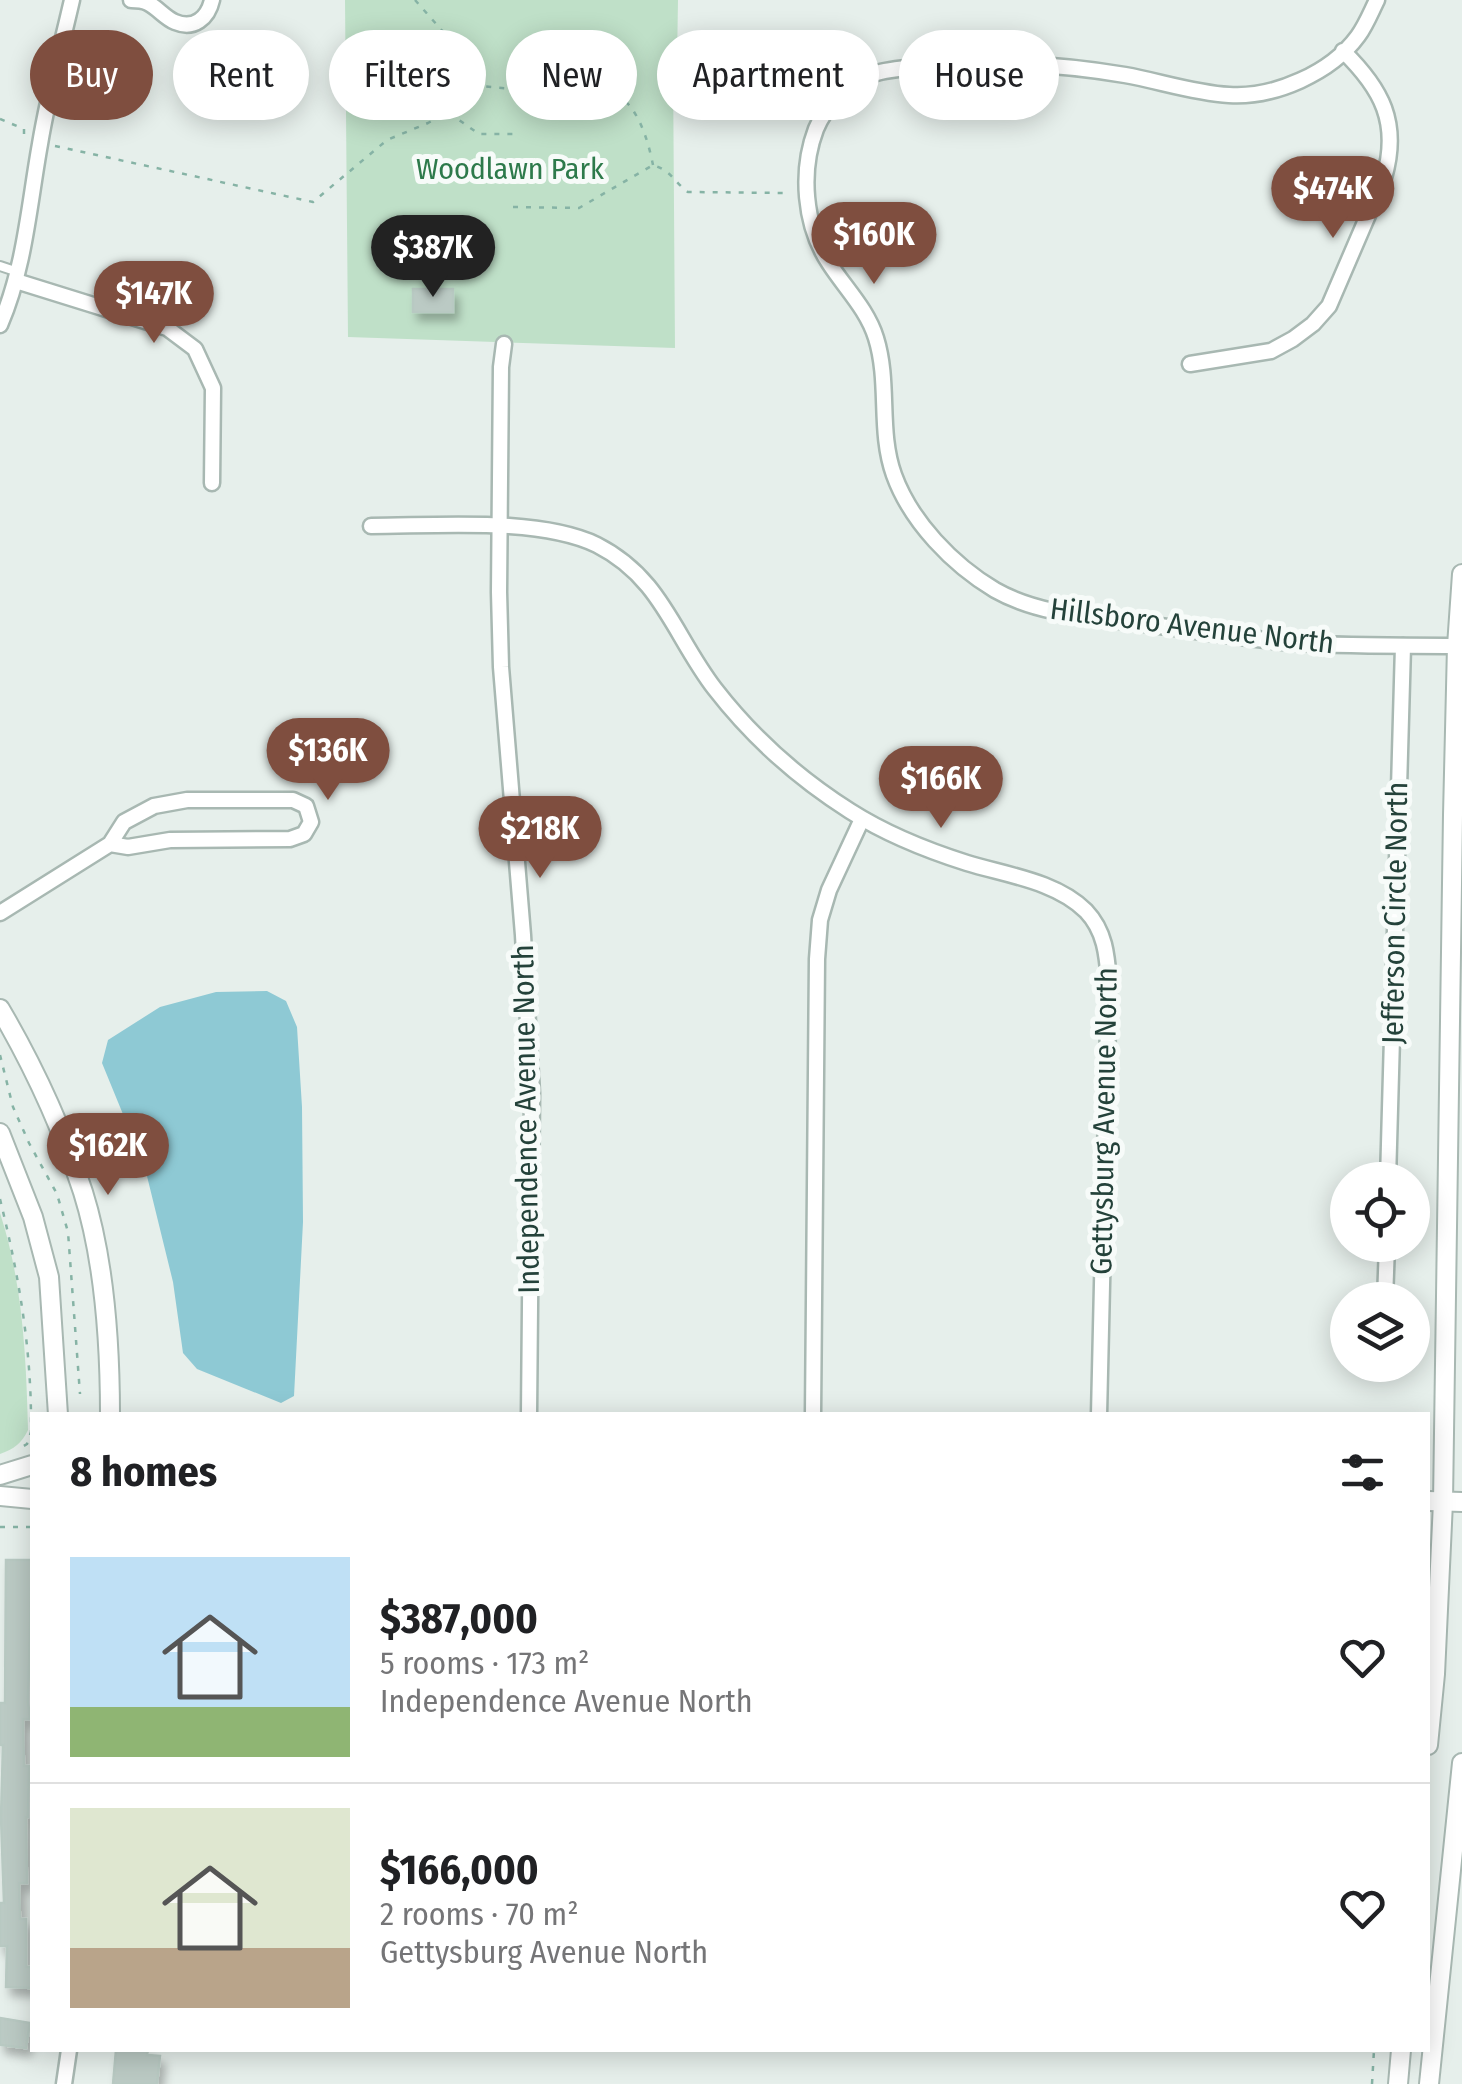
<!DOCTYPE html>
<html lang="en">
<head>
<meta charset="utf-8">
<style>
	:root { --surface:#fff; --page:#f6f6f6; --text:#202124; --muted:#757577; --line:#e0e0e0; --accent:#7f4e3f }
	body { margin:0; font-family:"Fira Sans Condensed",sans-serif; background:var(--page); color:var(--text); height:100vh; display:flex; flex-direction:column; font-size:38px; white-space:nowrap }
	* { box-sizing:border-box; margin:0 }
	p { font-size:32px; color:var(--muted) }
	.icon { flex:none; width:55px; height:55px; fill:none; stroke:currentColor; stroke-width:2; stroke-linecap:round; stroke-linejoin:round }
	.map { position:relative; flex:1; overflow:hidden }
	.drawer { position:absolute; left:30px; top:1412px; width:1400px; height:640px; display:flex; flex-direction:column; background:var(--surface); border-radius:0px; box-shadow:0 5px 25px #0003 }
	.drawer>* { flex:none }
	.top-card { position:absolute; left:30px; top:30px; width:1402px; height:90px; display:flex; gap:20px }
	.tools { position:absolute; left:1330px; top:1162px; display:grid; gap:20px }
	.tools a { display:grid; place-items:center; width:100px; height:100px; border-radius:50%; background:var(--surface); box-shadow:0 5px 25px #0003; font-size:50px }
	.price { position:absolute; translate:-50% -85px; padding:0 22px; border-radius:35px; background:var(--accent); color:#fff; font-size:32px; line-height:65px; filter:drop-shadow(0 2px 5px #0008) }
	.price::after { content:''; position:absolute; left:50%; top:60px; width:30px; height:22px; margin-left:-15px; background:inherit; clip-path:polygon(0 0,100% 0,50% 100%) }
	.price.current { background:#222; color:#fff }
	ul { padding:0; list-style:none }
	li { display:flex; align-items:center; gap:30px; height:250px; padding:0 40px }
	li+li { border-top:2px solid var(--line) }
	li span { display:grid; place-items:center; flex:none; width:280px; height:200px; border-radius:0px; color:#555 }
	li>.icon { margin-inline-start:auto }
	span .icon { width:120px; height:120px; fill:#fffc; stroke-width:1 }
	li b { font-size:42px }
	h2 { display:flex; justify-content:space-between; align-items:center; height:120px; padding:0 40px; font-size:42px }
	.pill { padding:0 35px; border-radius:45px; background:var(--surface); box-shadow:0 5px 25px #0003; font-size:35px; line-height:90px }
	.pill.current { background:var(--accent); color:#fff }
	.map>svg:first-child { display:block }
	.green { fill:#bfe0c8 }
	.water { fill:#8ec9d4 }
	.building { fill:#bbcac4; stroke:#b8c9c2; stroke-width:2.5; filter:url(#shadow) }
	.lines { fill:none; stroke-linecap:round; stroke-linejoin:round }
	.service-casing { stroke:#a8b8b2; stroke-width:12 }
	.minor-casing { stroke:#a8b8b2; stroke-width:19 }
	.tertiary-casing { stroke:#a8b8b2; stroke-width:22 }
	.path { stroke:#86b3a5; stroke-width:2.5; stroke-dasharray:5 8; stroke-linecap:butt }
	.service { stroke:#fff; stroke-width:8 }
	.minor { stroke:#fff; stroke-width:14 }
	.tertiary { stroke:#fff; stroke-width:18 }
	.labels { text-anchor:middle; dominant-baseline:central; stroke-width:10; stroke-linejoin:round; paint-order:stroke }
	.park-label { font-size:30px; fill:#2d7a4b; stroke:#f7fbf9 }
	.street-label { font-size:30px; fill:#24423a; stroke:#f7fbf9 }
</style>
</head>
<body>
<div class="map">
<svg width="1462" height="2084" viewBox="0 0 1462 2084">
	<defs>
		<filter id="shadow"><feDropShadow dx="5" dy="8" stdDeviation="5" flood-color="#0004"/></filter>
	</defs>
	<rect width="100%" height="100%" fill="#e6efeb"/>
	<!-- green -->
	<g class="green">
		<path d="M345,0H678L677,61L673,65L675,348L348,337Z"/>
		<path d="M0,1213C23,1284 26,1356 28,1430C22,1443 14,1449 0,1454Z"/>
	</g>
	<!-- water -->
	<path class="water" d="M267,991L286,1001L297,1027L302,1107L303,1222L294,1396L281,1403L197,1369L183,1353L173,1282L145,1168L102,1063L108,1040L160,1007L216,992Z"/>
	<!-- building -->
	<g class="building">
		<rect x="413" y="289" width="40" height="23"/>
		<path d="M6,1560H32L28,1702L30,1719H23L24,1766H29L28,1817H26L27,1883H19L20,1919H26V1967H32V1988L6,1987L7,1946H0V1903H4L1,1817L3,1745H0V1703H5Z"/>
		<path d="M0,2018L30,2023L26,2048L0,2045Z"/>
		<path d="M116,2050H148L147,2055L160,2056L157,2084H113Z"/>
	</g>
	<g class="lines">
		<defs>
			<path id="service" d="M0,266L18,272"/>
			<g id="minor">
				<path d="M131,0C135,0 144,1 148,3C158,8 165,18 175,22C194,30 208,18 212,0"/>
				<path d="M1377,0C1371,12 1366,25 1358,36C1331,73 1274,98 1229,95C1194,93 1159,81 1125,75C1061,64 994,61 930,66C911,68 891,68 873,74C848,83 826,105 816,129C800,171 804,225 829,263C845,288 867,309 876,338C890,383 878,431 894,475C911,522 953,565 995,590C1037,614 1090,617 1137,623C1185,629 1234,637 1283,642C1342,647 1402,645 1462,646"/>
				<path d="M16,281L167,328L195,349L213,388L212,483"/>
				<path d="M0,325C25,267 29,205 40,144C48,95 61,48 72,0"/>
				<path d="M504,344L501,367L499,592L501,667L523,935L532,1093L529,1415"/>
				<path d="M1190,364L1271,351L1293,339L1313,324L1329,306L1384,178C1400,123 1382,89 1343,51"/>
				<path d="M371,526C436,526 539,517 597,545C662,578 674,636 715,689C753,738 798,778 850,811C886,834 926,850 967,863C1006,875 1056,881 1086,911C1105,931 1107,955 1109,981L1099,1415"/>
				<path d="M0,913L110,844L124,822L154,806L187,800H293L306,806L311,822L304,834L290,839L170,840L128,847L110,844"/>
				<path d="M1388,1180L1403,646"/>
				<path d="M1385,1300L1387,1245"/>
				<path d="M813,1415L817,959L820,920L829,890L862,819"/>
				<path d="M64,2084L69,2050"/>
			</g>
			<g id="tertiary">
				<path d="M0,1009C34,1067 62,1128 83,1192C105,1262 110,1342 110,1415"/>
				<path d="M0,1133L33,1217L49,1277L58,1415"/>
				<path d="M0,1475L32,1465"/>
				<path d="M0,1496L32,1499"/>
				<path d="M1428,1501L1462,1502"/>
				<path d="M1428,1745L1435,1674L1443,1502L1453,815L1457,646L1462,574"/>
				<path d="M1398,2084L1401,2050"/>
				<path d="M1429,2084L1462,1763"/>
			</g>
		</defs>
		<!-- service casing -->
		<use href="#service" class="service-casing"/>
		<!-- minor casing -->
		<use href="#minor" class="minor-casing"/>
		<!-- tertiary casing -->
		<use href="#tertiary" class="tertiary-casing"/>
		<!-- path -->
		<g class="path">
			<path d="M415,0L461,52L467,83"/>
			<path d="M449,113L479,134H513"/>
			<path d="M0,119L24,129V136"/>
			<path d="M55,146L313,202L387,140L428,123L457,107L468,85C486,86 505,89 523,89C545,88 591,85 611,92C637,101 648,140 653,165"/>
			<path d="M513,207L579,208L653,165C672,171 673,181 688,192L789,193"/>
			<path d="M0,1055L13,1107L29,1143L57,1194L68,1232L80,1394"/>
			<path d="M0,1199C19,1277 32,1350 31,1432L27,1444L19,1449"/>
			<path d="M0,1527H32"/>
			<path d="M1372,2084L1374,2050"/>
		</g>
		<!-- service -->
		<use href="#service" class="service"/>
		<!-- minor -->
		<use href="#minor" class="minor"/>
		<!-- tertiary -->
		<use href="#tertiary" class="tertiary"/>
	</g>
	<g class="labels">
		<!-- park labels -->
		<g class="park-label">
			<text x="510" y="169">Woodlawn Park</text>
		</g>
		<!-- street labels -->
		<g class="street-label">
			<text transform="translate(1192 626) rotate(7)">Hillsboro Avenue North</text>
			<text transform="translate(1395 913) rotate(-89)">Jefferson Circle North</text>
			<text transform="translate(526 1119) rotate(-91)">Independence Avenue North</text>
			<text transform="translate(1104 1121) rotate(-89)">Gettysburg Avenue North</text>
		</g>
	</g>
</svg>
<div class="tools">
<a><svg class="icon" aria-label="locate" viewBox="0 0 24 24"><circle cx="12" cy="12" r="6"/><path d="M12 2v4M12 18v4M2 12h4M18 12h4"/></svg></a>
<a><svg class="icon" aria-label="layers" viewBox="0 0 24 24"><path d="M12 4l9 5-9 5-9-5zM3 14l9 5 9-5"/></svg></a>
</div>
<b class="price" style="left:1333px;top:241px">$474K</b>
<b class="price" style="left:874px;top:287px">$160K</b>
<b class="price current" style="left:433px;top:300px">$387K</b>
<b class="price" style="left:154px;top:346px">$147K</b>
<b class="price" style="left:328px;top:803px">$136K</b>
<b class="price" style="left:941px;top:831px">$166K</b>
<b class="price" style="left:540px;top:881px">$218K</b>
<b class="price" style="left:108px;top:1198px">$162K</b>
<div class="top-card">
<a class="pill current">Buy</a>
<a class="pill">Rent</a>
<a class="pill">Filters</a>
<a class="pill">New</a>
<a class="pill">Apartment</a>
<a class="pill">House</a>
</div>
<section class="drawer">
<h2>8 homes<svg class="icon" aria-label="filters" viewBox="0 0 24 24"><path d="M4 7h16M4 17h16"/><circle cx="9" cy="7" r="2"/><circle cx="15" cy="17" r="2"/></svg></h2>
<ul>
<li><span style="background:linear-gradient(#bfe0f5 75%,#8fb573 0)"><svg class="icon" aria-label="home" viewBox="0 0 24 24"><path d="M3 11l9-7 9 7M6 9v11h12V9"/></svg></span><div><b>$387,000</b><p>5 rooms · 173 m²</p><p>Independence Avenue North</p></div><svg class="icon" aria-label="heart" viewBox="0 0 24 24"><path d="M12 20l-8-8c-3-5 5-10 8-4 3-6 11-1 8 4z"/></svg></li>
<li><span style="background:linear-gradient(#dfe7d0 70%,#b9a48a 0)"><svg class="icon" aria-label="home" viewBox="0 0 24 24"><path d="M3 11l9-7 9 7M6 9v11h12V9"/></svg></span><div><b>$166,000</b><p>2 rooms · 70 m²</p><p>Gettysburg Avenue North</p></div><svg class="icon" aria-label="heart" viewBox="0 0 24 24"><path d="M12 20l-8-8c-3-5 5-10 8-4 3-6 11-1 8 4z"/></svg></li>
</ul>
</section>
</div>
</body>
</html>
